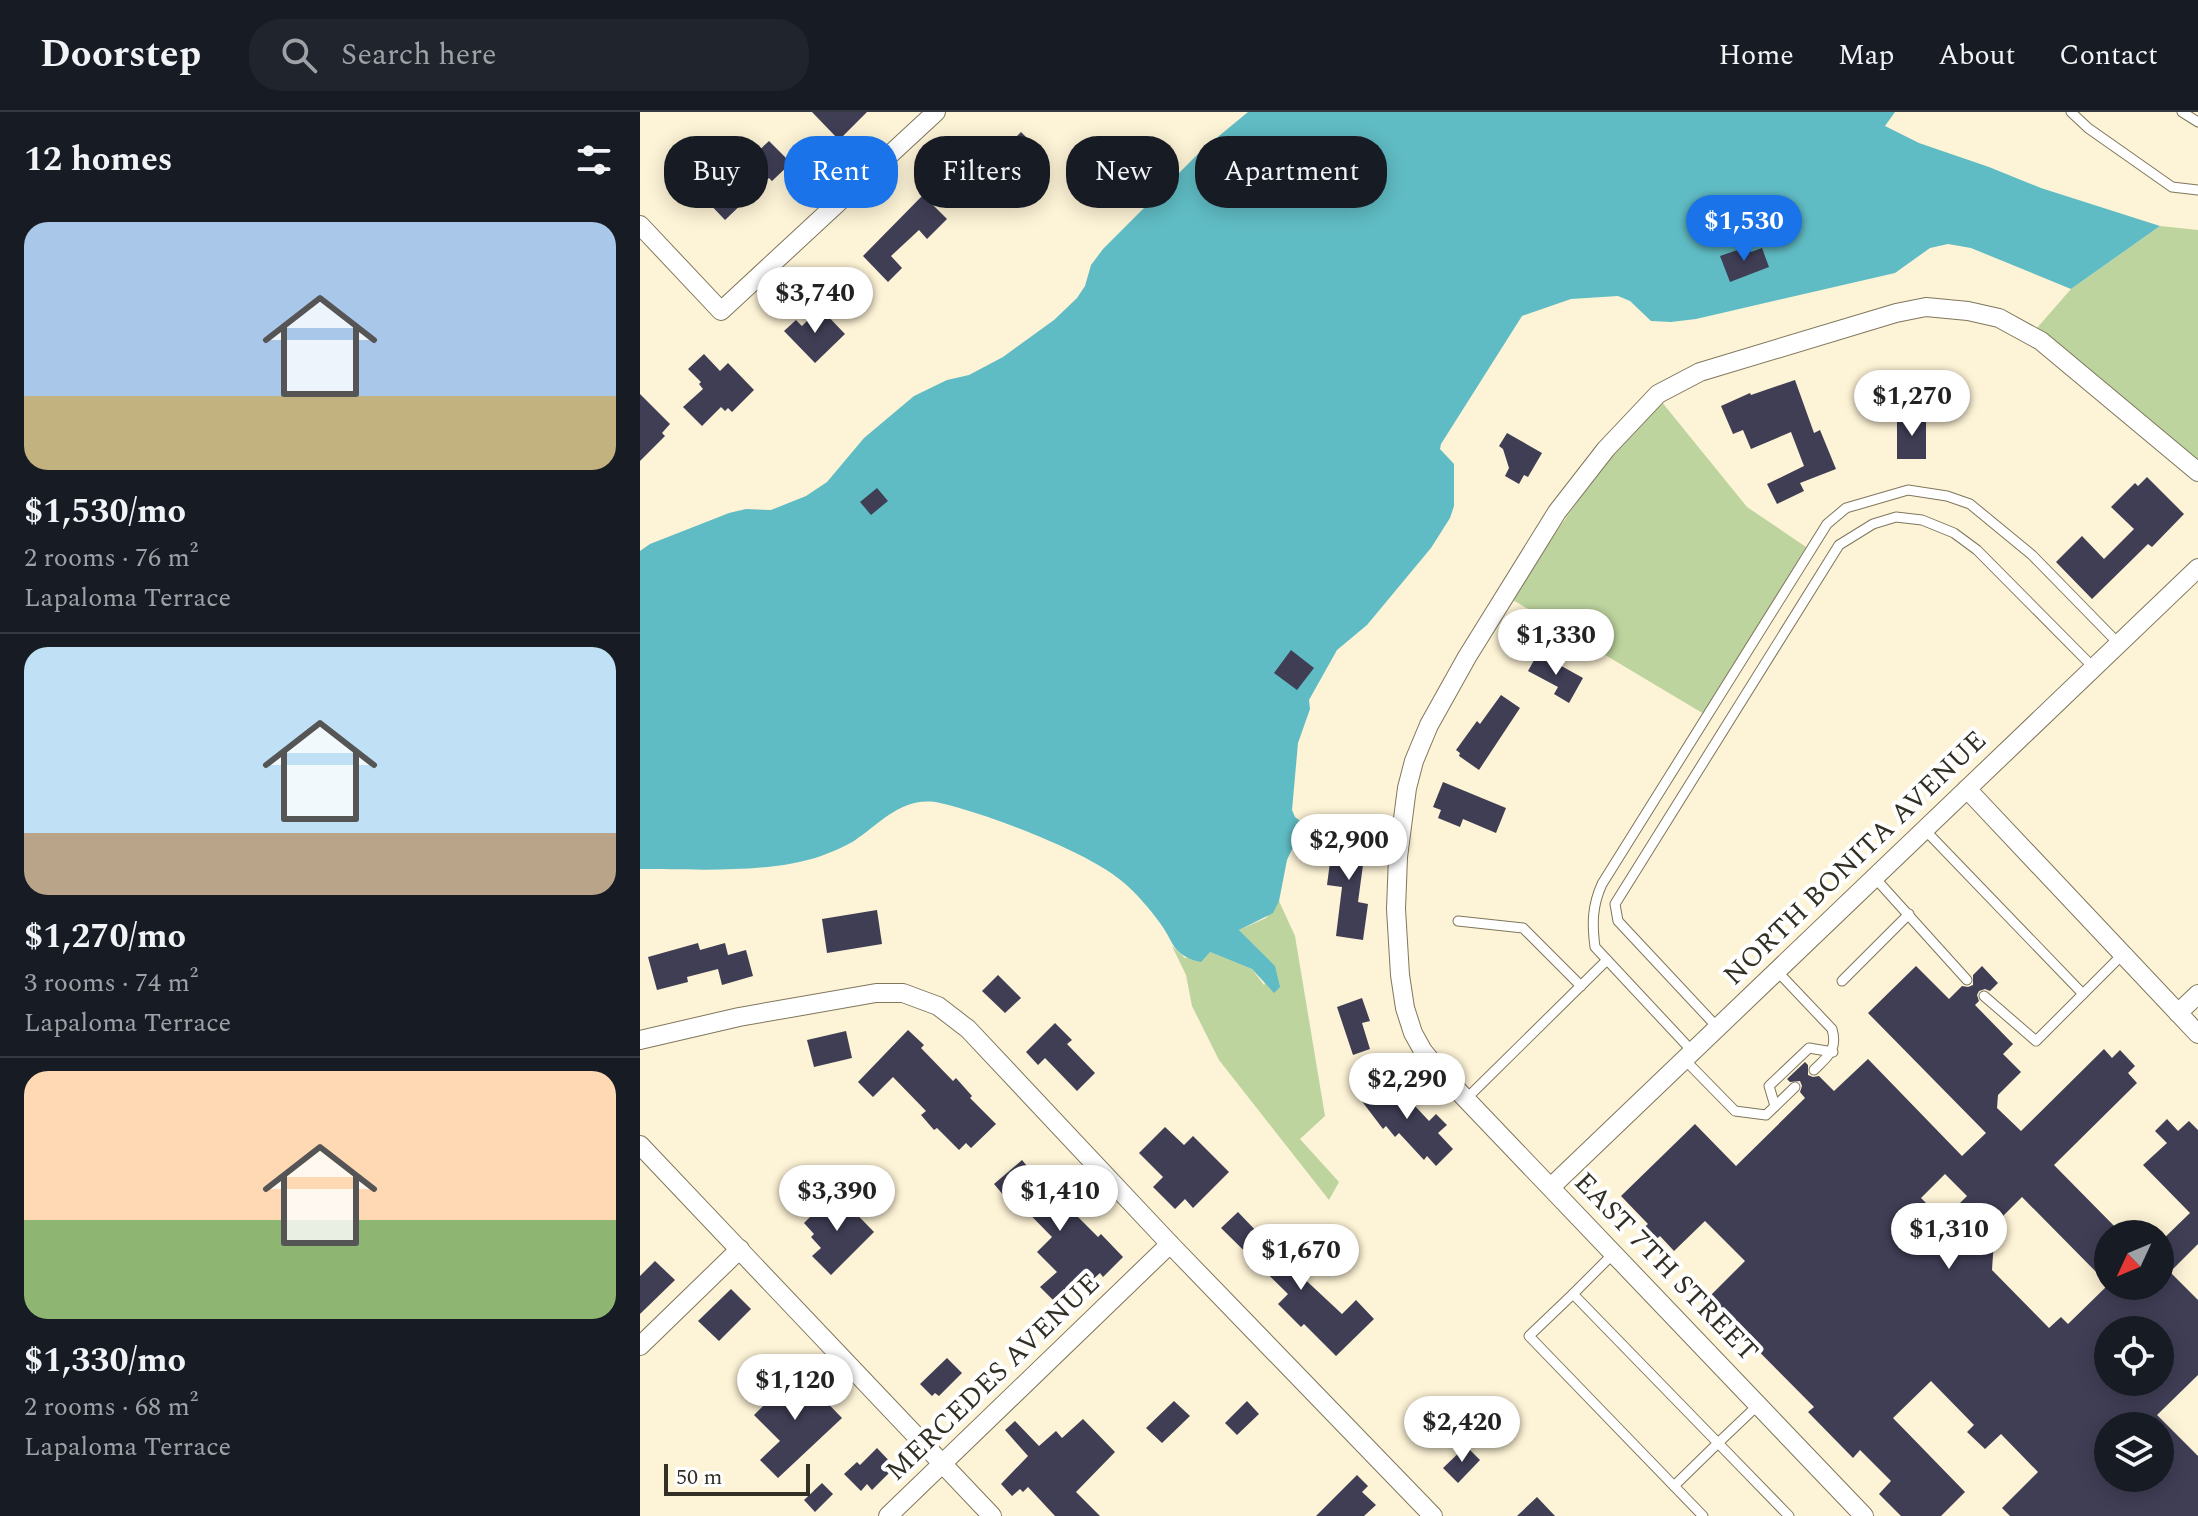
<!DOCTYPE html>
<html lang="en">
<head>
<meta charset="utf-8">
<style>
	:root { --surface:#171b24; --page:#20242c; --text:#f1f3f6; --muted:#9ea1a6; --line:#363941; --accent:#1a73e8 }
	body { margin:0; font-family:Spectral,serif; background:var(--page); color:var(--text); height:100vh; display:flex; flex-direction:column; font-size:30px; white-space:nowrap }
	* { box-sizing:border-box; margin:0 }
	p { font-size:26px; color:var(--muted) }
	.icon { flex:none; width:44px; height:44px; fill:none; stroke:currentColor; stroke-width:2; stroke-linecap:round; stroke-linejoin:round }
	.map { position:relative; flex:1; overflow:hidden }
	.drawer { display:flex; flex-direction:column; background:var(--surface); width:640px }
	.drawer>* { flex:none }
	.guide { position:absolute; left:24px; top:24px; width:760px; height:72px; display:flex; gap:16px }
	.needle { width:52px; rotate:226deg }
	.tools { position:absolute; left:1454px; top:1108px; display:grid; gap:16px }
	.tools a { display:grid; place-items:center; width:80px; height:80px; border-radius:50%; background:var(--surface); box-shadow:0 4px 20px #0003; font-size:40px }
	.scale { position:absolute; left:24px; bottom:20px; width:146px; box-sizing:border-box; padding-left:8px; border:4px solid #322f24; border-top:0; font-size:22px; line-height:28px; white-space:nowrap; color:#322f24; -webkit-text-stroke:6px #fff; paint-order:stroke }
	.price { position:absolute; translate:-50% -68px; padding:0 18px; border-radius:28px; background:#fff; color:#222; font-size:26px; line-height:52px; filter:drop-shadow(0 2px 4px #0008) }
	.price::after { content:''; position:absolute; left:50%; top:48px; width:24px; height:18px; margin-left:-12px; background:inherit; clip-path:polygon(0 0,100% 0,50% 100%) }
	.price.active { background:var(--accent); color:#fff }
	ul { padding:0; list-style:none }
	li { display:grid; align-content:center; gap:16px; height:424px; padding:0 24px }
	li+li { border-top:2px solid var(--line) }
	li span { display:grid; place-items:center; height:248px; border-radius:24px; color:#555 }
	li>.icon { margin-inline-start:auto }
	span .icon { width:144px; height:144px; fill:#fffc; stroke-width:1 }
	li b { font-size:34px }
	h2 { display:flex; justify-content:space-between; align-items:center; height:96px; padding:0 24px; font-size:34px }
	.pill { padding:0 28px; border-radius:32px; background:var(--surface); box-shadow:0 4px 20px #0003; font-size:28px; line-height:72px }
	.pill.active { background:var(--accent); color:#fff }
	header { display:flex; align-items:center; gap:48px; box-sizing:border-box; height:112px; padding:0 40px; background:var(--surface); border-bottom:2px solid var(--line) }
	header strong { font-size:38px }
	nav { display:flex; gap:44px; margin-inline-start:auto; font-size:28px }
	.search { width:560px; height:72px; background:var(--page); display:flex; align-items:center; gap:20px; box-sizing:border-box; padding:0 28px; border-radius:32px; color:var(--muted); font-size:30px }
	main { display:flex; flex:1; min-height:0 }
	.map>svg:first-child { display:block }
	.green { fill:#bdd49e }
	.water { fill:#60bcc4 }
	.building { fill:#3f3e55; fill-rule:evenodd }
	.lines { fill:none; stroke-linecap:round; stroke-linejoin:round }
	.service-casing { stroke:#7f765c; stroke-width:11 }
	.minor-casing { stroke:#7f765c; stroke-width:20 }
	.service { stroke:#fff; stroke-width:9 }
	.minor { stroke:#fff; stroke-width:18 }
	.labels { text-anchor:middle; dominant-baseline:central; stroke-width:8; stroke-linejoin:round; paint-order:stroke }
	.street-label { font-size:28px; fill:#322f24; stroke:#fff }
</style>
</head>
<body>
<header>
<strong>Doorstep</strong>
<div class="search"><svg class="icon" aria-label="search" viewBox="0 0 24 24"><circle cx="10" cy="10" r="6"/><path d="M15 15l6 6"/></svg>Search here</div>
<nav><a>Home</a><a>Map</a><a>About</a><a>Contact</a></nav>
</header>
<main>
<section class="drawer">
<h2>12 homes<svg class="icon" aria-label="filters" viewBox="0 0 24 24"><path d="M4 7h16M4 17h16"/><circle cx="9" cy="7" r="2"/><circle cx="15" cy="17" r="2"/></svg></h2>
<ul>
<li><span style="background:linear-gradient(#a9c7e8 70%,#c2b280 0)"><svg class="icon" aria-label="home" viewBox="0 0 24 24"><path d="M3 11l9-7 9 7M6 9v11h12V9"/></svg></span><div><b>$1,530/mo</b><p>2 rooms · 76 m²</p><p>Lapaloma Terrace</p></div></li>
<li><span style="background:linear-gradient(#bfe0f5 75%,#b9a48a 0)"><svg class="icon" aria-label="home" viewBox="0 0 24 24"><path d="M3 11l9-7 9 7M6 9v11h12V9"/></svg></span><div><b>$1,270/mo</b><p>3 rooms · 74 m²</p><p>Lapaloma Terrace</p></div></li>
<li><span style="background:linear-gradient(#ffd9b3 60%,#8fb573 0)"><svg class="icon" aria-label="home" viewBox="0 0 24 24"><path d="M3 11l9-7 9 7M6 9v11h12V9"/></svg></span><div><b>$1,330/mo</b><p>2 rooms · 68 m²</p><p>Lapaloma Terrace</p></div></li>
</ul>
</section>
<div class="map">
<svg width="1558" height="1404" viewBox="0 0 1558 1404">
	<rect width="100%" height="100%" fill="#fdf3d6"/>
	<!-- green -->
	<g class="green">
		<path d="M1520,114L1558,118V348L1397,216L1431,177Z"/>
		<path d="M1021,289L1107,395L1166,435L1064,602L873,488C916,416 963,350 1021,289Z"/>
		<path d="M639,789L655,824L685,1004L660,1027L699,1070L689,1088L579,948L552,894L546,863L532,834L545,846L570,840L612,857L624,873L635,855L599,818L626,806Z"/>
	</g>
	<!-- water -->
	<path class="water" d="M608,0H1255L1245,14L1279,31L1349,55L1401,76L1520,114L1431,177L1331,136L1308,132L1290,136L1255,161L1056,207L1031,210L1011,209L990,189L978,184L931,187L882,204L801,332L800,337L814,352V394L810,406L791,436L727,513L697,538L669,588L670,597L658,631L652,698L655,705L664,712L647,748L639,789L633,801L599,818L635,854L640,875L634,881L612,857L570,840L561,850C531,843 535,831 520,811C510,797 496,781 483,770C449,740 345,701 300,691C263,683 241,711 214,729C204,735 192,740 181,744C130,762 54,757 0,757V439L10,432L89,401L106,397L131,398L166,384L187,370L224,326L274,284L307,268L329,263L363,245L414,208L437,186L445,174L451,153L463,137L562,38Z"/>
	<!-- building -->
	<g class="building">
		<path d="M172,0H227L199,28Z"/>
		<path d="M381,20L403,42L397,49L408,60L389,79L369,59L376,52L363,38Z"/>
		<path d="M129,29L151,51L132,69L129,66L85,108L66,88Z"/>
		<path d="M339,60L354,75L332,96L318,81Z"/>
		<path d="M283,83L307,107L287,127L279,118L251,144L262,156L248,170L223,144Z"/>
		<path d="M1109,134L1111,140L1122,136L1129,155L1090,170L1080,144Z"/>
		<path d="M180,196L205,222L175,251L144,219L156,208L162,214Z"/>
		<path d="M64,242L80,259L88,251L114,278L92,300L88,296L85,299L81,295L62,314L43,295L63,277L59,272L61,270L48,257Z"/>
		<path d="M1155,268L1174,321L1180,318L1196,357L1160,371L1164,379L1137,392L1127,372L1164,354L1151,320L1111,337L1103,318L1093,322L1081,294L1110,281L1111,283Z"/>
		<path d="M0,282L30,312L22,321L25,324L0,349Z"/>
		<rect x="1257" y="306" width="29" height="41"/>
		<path d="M867,321L902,341L888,365L884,363L879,372L865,364L869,356L863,337L859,334Z"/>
		<path d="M1507,365L1544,402L1512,435L1508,432L1452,487L1416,450L1442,424L1464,447L1494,417L1471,395L1495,371L1498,374Z"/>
		<path d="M237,376L248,389L231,403L220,390Z"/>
		<path d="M651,538L674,556L657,578L634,561Z"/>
		<path d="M898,541L943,566L929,591L914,582L918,575L888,559Z"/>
		<path d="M861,583L880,596L839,658L819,644L820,641L816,638L837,609L840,612Z"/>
		<path d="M803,670L866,696L856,721L823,707L820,715L798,706L801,698L793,695Z"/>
		<path d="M694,719L727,723L718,790L728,792L723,828L696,824L702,775L687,773Z"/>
		<path d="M237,798L242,832L187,841L182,807Z"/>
		<path d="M58,831L60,838L85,831L88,843L106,838L113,864L82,873L78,857L47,865L48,870L17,878L8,845Z"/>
		<path d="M1276,854L1309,887L1322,874L1328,875L1333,873V863L1342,854L1358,871L1350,879L1345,877L1339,879L1337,883L1339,889L1335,893L1373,932L1363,942L1381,960L1358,983L1357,996L1381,1019L1464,937L1472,946L1480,938L1495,954L1488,961L1497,971L1414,1053L1482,1122H1468V1172L1382,1085L1355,1112L1352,1158L1409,1216L1421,1205L1428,1212L1467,1174H1520V1130L1550,1101L1503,1053L1527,1031L1515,1019L1527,1007L1538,1019L1549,1009L1558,1018V1132L1530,1160L1558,1188V1263L1517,1303L1558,1344V1404H1370L1362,1396L1398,1360L1361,1322L1345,1337L1327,1320L1334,1313L1291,1269L1253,1306L1325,1380L1301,1404H1261L1239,1382L1251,1369L1220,1338L1213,1346L1168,1300L1174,1295L1067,1187L1105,1149L1065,1109L1034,1139L1020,1124L1013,1130L1001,1118L1008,1112L981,1084L1055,1012L1096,1054L1165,986L1160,980L1162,974L1160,969L1150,970L1147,967L1165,950L1168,953V963L1173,965L1179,964L1194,979L1228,947L1322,1044L1346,1021L1228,901ZM1305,1062L1327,1084L1303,1108L1281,1086ZM1468,1218H1520V1270H1468ZM1468,1314H1520V1366H1468Z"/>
		<path d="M358,863L381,886L365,901L342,879Z"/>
		<path d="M722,886L730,909L722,911L730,937L713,943L697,895Z"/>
		<path d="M415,911L432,928L427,932L455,961L437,979L405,946L398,953L386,940Z"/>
		<path d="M268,918L284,933L281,936L313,969L316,966L332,984L330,986L356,1012L331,1036L326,1031L319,1038L297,1016L294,1018L281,1003L286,999L253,965L233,985L218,970Z"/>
		<path d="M206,919L212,946L174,955L167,928Z"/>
		<path d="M747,964L789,1009L796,1002L807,1013L798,1021L813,1037L796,1054L787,1044L784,1048L759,1021L755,1025L746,1014L743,1017L721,988Z"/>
		<path d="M525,1015L544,1033L553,1024L589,1060L553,1096L545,1087L535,1097L513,1075L523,1065L499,1041Z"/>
		<path d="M382,1048L407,1078L414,1071L431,1089L426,1093L458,1125L461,1122L483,1145L463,1165L460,1161L451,1169L445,1163L416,1191L400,1175L417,1160L397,1140L412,1125L370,1082L365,1085L354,1072Z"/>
		<path d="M195,1080L234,1120L191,1163L172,1144L181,1136L171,1125L174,1122L164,1111Z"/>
		<path d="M598,1100L642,1146L702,1202L716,1188L734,1207L696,1244L664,1212L661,1215L638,1192L648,1182L581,1116Z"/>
		<path d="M15,1149L35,1168L0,1202V1164Z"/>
		<path d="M91,1177L111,1197L79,1229L58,1209Z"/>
		<path d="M307,1246L322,1261L299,1284L295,1281L292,1284L280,1272Z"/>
		<path d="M161,1256L174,1270L170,1273L202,1306L138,1366L120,1348L140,1329L114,1303Z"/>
		<path d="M534,1289L550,1304L522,1331L506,1316Z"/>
		<path d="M607,1289L619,1302L597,1323L585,1311Z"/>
		<path d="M443,1307L475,1340L436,1380L460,1404H415L388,1375L383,1380L380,1377L372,1384L361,1372L388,1344L365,1318L375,1309L399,1334L416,1319L422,1326Z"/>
		<path d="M826,1334L840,1348L818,1371L803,1356Z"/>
		<path d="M237,1336L255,1355L232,1378L227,1372L221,1379L204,1362L217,1350L220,1353Z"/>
		<path d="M717,1363L728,1374L722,1380L736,1393L724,1404H676Z"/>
		<path d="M182,1371L193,1382L175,1400L164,1388Z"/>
		<path d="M897,1385L915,1404H877Z"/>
	</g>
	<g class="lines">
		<defs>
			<g id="service">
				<path d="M1431,0L1448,16L1532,75L1558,78"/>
				<path d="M1542,0L1558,10"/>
				<path d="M1285,718L1443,882"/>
				<path d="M1235,766L1327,868"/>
				<path d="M818,809L883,816L941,874"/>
				<path d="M1137,859L1192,917C1198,938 1188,944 1174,958"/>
				<path d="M1202,869L1269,802"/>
				<path d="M1344,884L1396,929L1483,842"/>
				<path d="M1078,916L978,809L975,792L1199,433L1233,412L1256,405L1282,408L1314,421L1337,438L1454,556"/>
				<path d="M1053,940L955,835C952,812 952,794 962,772L1187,412L1206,396L1268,378L1307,384L1330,392L1392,443L1479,532"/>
				<path d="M1045,948L1095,999L1126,1003L1155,975"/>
				<path d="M826,987L967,848"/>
				<path d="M1135,994L1129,974L1169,936L1193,940"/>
				<path d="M974,1141L933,1182L1078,1331L1118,1293"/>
				<path d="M933,1182L889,1224L1063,1404"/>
				<path d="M1034,1374L1078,1331L1149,1404"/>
			</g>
			<g id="minor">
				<path d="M0,113L81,199L296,0"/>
				<path d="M1327,677L1558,922"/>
				<path d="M1538,901L1558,882"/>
				<path d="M0,928L99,905L236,881H263L298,894L328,917L530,1132L793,1404"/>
				<path d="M0,1033L352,1404"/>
				<path d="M911,1075L1558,456"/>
				<path d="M0,1234L100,1137"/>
				<path d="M248,1404L530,1132"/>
				<path d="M1224,1404L802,962L783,939L773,921L765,896L760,863L756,797L758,745L767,676L774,649L789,613L827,545L917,400L966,337L1018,282L1060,260L1256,201L1286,195L1328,199L1359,206L1401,229L1558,360"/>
			</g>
		</defs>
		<!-- service casing -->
		<use href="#service" class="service-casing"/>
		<!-- minor casing -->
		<use href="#minor" class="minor-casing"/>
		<!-- service -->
		<use href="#service" class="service"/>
		<!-- minor -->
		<use href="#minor" class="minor"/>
	</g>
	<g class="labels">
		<!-- street labels -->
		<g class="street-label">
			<text transform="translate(1215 746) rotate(-44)">NORTH BONITA AVENUE</text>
			<text transform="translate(1026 1155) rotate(46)">EAST 7TH STREET</text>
			<text transform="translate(353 1265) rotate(-44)">MERCEDES AVENUE</text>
		</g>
	</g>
</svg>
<div class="tools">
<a><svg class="needle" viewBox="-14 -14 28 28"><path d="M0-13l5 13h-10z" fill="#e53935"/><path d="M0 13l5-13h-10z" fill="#9ea1a6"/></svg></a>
<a><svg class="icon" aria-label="locate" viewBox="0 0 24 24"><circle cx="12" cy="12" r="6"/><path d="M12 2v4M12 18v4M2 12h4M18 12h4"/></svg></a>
<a><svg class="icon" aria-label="layers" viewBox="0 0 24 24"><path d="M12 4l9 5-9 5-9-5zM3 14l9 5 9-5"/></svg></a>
</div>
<div class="scale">50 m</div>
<b class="price active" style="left:1104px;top:151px">$1,530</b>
<b class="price" style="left:175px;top:223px">$3,740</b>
<b class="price" style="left:1272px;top:326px">$1,270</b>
<b class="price" style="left:916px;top:565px">$1,330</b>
<b class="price" style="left:709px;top:770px">$2,900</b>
<b class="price" style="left:767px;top:1009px">$2,290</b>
<b class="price" style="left:197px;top:1121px">$3,390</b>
<b class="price" style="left:420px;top:1121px">$1,410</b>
<b class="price" style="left:1309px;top:1159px">$1,310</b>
<b class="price" style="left:661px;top:1180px">$1,670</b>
<b class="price" style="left:155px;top:1310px">$1,120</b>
<b class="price" style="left:822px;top:1352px">$2,420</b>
<div class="guide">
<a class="pill">Buy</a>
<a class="pill active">Rent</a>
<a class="pill">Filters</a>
<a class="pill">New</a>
<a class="pill">Apartment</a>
</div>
</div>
</main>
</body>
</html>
